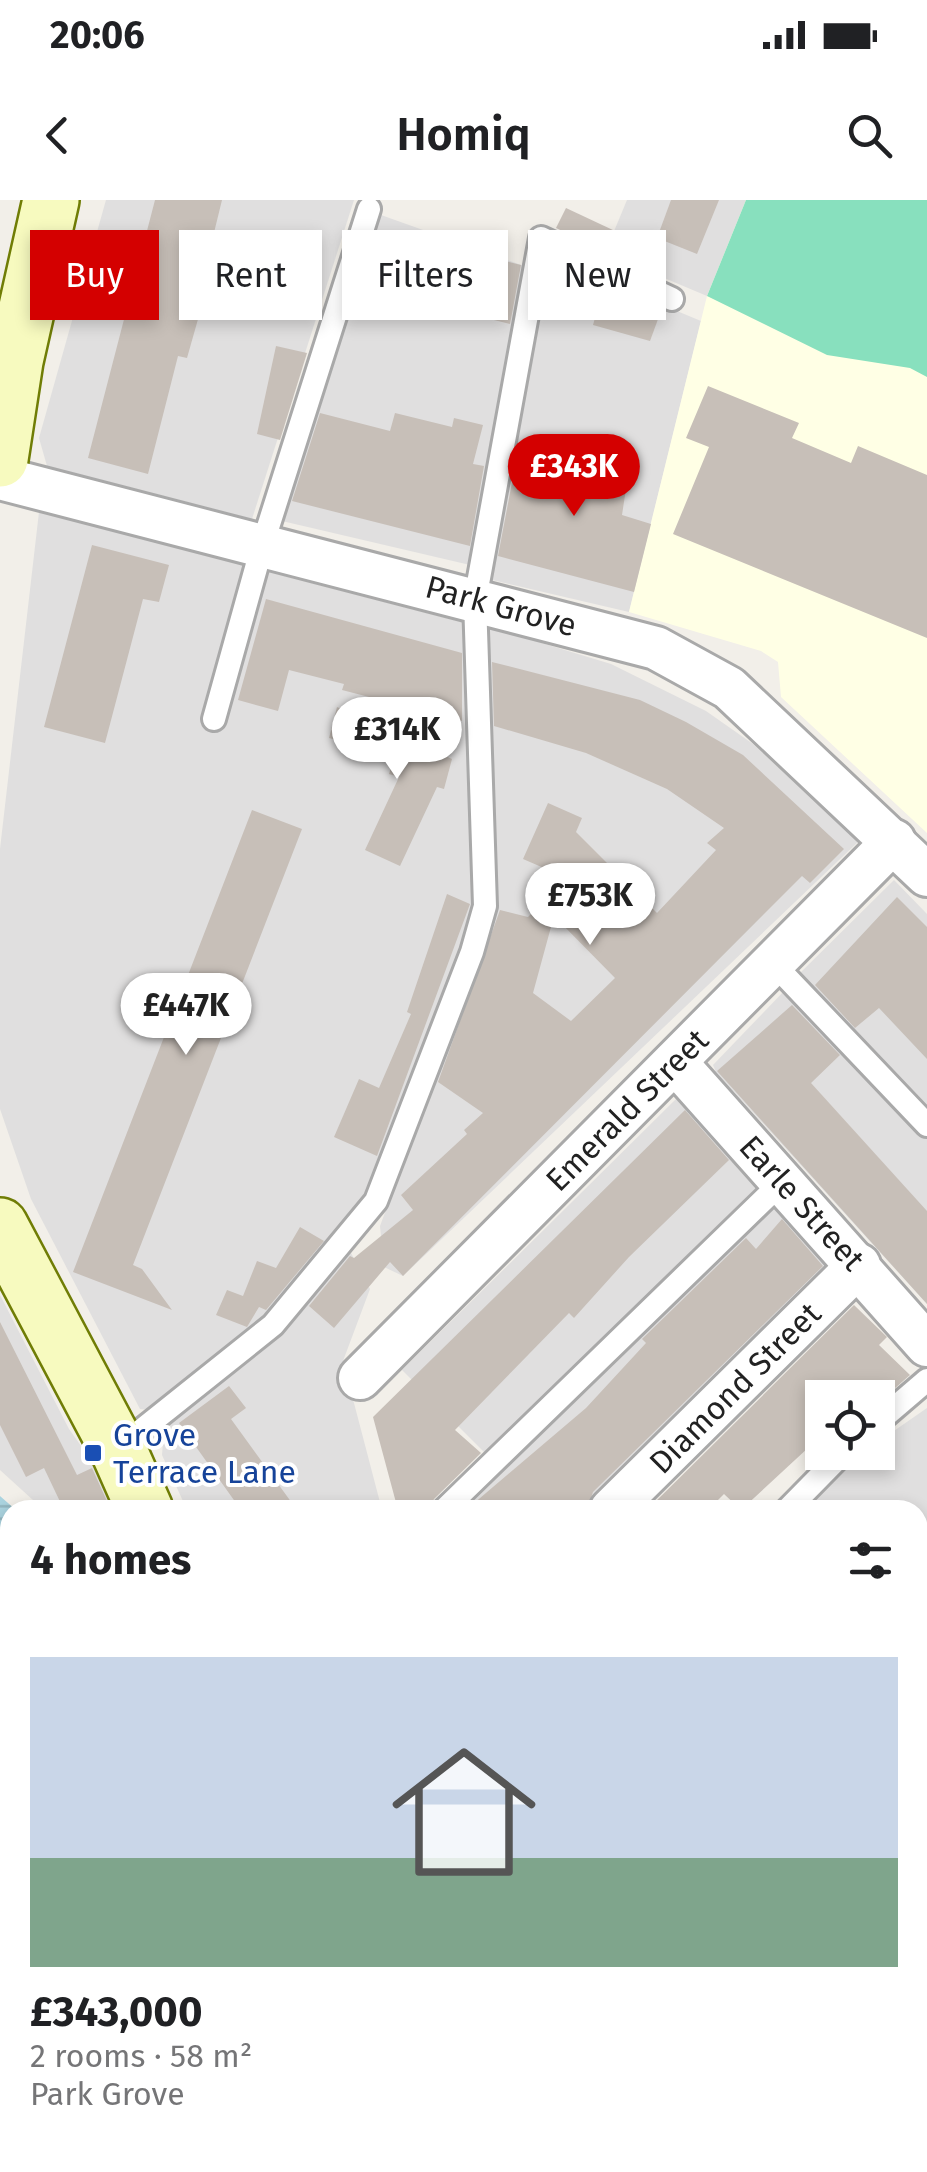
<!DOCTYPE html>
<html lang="en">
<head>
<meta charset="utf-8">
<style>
	:root { --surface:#fff; --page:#f2f2f2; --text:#202124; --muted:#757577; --line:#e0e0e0; --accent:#d40000 }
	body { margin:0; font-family:"Fira Sans",sans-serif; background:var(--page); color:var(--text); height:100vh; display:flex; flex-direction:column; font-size:38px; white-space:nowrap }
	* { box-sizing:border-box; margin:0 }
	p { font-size:32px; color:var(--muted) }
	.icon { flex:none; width:55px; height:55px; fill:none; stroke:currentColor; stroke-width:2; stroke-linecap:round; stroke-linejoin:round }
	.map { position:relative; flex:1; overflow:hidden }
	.side { position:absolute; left:0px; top:1300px; width:928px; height:672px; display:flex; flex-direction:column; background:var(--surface); border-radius:30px 30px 0 0; box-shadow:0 5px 15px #0003 }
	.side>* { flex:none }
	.banner { position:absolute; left:30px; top:30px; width:868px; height:90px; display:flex; gap:20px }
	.buttons { position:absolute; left:805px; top:1180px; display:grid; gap:20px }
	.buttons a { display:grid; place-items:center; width:90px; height:90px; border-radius:0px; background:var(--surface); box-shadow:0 5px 15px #0003; font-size:50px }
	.price { position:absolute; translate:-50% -85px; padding:0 22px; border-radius:35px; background:#fff; color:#222; font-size:32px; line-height:65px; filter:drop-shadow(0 2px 5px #0008) }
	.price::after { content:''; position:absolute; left:50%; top:60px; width:30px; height:22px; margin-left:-15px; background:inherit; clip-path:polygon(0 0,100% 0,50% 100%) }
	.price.selected { background:var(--accent); color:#fff }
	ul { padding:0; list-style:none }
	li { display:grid; align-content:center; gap:20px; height:530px; padding:0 30px }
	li+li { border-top:2px solid var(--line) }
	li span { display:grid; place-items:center; height:310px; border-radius:0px; color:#555 }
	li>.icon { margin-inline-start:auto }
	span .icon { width:180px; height:180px; fill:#fffc; stroke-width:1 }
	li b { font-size:42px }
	h2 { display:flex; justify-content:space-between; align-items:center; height:120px; padding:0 30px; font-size:42px }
	.pill { padding:0 35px; border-radius:0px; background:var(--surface); box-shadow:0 5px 15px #0003; font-size:35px; line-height:90px }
	.pill.selected { background:var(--accent); color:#fff }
	.status { display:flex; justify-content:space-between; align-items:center; height:70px; padding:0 50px; background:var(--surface); direction:ltr }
	.status svg { height:28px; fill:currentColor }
	header { display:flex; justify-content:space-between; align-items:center; height:130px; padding:0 30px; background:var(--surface); font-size:45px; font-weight:600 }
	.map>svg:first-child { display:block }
	.residential { fill:#e0dfdf }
	.education { fill:#ffffe5 }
	.grass { fill:url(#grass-tufts) }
	.forest { fill:url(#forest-firs) }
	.pitch { fill:#88e0be }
	.parking { fill:#e2e2e2 }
	.water { fill:url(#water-rules) }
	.building { fill:#c7bfb8; fill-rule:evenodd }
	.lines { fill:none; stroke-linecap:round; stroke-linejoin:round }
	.lane-casing { stroke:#a9a9a9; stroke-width:28 }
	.street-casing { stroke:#a9a9a9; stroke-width:48 }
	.secondary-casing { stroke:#707d05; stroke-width:60 }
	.lane { stroke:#fff; stroke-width:22 }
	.street { stroke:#fff; stroke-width:42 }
	.secondary { stroke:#f7fabf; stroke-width:55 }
	.transit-dot { fill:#1a4fb4; stroke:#fff; stroke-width:4 }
	.labels { text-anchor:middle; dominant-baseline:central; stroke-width:8; stroke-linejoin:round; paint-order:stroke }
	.street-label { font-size:32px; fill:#222; stroke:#fff }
	.transit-label { font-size:32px; fill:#164399; stroke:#fff; text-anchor:start }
</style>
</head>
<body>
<div class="status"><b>20:06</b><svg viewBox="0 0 49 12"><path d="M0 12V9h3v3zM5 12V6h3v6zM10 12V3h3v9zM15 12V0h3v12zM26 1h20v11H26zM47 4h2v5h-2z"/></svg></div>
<header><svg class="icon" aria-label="back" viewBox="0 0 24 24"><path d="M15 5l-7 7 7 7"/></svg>Homiq<svg class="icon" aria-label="search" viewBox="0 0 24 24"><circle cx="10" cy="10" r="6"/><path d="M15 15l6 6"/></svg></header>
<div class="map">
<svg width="927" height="1972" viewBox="0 0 927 1972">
	<defs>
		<pattern id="grass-tufts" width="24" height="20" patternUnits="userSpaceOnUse" patternTransform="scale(2.5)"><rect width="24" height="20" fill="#cdebb0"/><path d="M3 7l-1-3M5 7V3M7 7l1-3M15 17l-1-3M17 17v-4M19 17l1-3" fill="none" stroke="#b0c997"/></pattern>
		<pattern id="forest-firs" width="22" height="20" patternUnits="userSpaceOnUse" patternTransform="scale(2.5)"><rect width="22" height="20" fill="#add19e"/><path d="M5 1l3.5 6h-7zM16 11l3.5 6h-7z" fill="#95b388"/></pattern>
		<pattern id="water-rules" width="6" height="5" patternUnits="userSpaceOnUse" patternTransform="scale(2.5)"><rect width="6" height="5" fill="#aad3df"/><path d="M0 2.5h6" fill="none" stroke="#92b5bf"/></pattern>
	</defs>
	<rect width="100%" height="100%" fill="#f2efe9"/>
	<!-- residential -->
	<g class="residential">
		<path d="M106,0H354L252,319L47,266L39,238Z"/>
		<path d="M627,0H746L707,96L605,53Z"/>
		<path d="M381,15L524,66L470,365L282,321Z"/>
		<path d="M545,56L701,121L629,412L488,379L511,272Z"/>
		<path d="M39,312L469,424L482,708L371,998L269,1121L159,1211L140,1209L31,999L0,909V649Z"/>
		<path d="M486,426L611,464L706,511L753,544L859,641L403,1076L384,1067L380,1026L483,748Z"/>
		<path d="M894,680L927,714V916L794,779Z"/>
		<path d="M786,789L927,939V1104L716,872L713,865Z"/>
		<path d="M676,899L761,994L490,1258L402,1170Z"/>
		<path d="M769,1002L830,1067L579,1310H459Z"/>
		<path d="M351,1053L370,1089L343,1161L382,1310H187L162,1255L164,1230Z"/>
		<path d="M0,1095L69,1229L96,1267L116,1310H44L0,1270Z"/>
		<path d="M927,1208V1846L918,1850V1310H803L858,1254L878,1252V1242Z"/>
		<path d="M918,1913L927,1943V1972H463L460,1963L918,1962Z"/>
	</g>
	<!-- education -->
	<path class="education" d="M746,0H927V633L781,497L778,462L761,451L629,412L707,96Z"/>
	<!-- grass -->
	<path class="grass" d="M10,1880V1960L0,1962V1888Z"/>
	<!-- forest -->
	<g class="forest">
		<path d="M0,1384L10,1394V1583L0,1571Z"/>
		<path d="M10,1960L283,1962L287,1972H0V1962Z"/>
	</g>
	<!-- pitch -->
	<g class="pitch">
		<path d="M746,0H927V177L910,168L827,155L707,96Z"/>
		<path d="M0,1571L10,1583V1732L0,1741Z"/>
		<path d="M10,1742V1880L0,1888V1750Z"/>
	</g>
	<!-- parking -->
	<g class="parking">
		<path d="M927,1729V1811L922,1813L918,1799V1732Z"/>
		<path d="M839,1963H911L914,1972H842Z"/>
	</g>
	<!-- water -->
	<g class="water">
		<path d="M0,1296L16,1310H10V1394L0,1384Z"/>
		<path d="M283,1963H379L383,1972H287Z"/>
	</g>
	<!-- building -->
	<g class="building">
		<path d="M155,0H222L200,90L206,91L187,158L178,156L148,274L88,258Z"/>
		<path d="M671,0H719L697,54L657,38Z"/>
		<path d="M566,8L615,31L605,51L556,28Z"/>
		<path d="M388,31L521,65L510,124L373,90Z"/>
		<path d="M552,60L593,79L582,102L545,100Z"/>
		<path d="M603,89L661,111L650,141L593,125Z"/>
		<path d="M276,146L307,153L280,240L257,234Z"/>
		<path d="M708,186L799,223L792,238L851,263L858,246L927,275V438L673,334L709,247L686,238Z"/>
		<path d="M320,213L390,231L395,213L452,227L454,218L483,225L473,264L484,266L470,346L292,301Z"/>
		<path d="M537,239L629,269L622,315L651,324L634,392L498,356L514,272L529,275Z"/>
		<path d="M92,345L169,365L159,402L143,399L105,543L44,527Z"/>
		<path d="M266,399L462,453V521L342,490L344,484L289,470L278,511L238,500Z"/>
		<path d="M492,462L640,500L686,522L743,555L844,649L810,683L802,676L403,1076L390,1062L334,1128L309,1106L350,1056L354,1058L413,1010L401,995L467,934L464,930L483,913L438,882L500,710L528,717L567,678L523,659L548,603L582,618L576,632L657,713L716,650L707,643L724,628L667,589L586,553L494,526ZM554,716L615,778L571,821L533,793Z"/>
		<path d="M337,507L452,559L444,589L437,587L400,666L365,650L399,577L389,574L395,555L329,538Z"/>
		<path d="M252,610L302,629L133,1065L142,1069L172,1110L73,1072Z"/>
		<path d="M447,694L470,704L377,956L334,937L359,879L379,888L411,814L407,812Z"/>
		<path d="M897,697L927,727V859L879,808L855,828L815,785Z"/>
		<path d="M792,805L840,855L811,883L927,1011V1104L717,871Z"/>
		<path d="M685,910L729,960L629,1057L574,1118L569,1113L455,1230L481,1253L434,1299L429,1310H398L373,1217Z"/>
		<path d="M782,1019L823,1066L593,1292L587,1310H466L586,1208L646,1143L642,1139L746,1038L756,1049Z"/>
		<path d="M300,1027L324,1041L266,1110L259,1107L247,1127L216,1115L227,1090L243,1096L257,1061L276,1068Z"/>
		<path d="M854,1105L887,1137L879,1145L910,1175L878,1203V1198H822V1235L741,1310L724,1294L708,1310H647Z"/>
		<path d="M0,1122L77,1275L92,1268L111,1310H64L44,1268L26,1277L0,1225Z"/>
		<path d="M229,1186L246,1208L231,1219L297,1310H241L179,1223Z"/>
	</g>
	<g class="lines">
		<defs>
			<g id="lane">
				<path d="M214,519L263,343L369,9"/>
				<path d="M772,762L927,925"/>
				<path d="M878,1222L927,1180"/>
				<path d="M119,1248L273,1125L376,1001L472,752L485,706L475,400L541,38L672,99"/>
				<path d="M444,1310L783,981"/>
				<path d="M787,1310L844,1252"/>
			</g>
			<g id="street">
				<path d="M0,278L656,448L729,488L927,675"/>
				<path d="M675,862L927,1145"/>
				<path d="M360,1178L894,641"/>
				<path d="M611,1310L859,1065"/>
				<path d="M918,1433L927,1424"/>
				<path d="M918,1878L927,1906"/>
			</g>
			<g id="secondary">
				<path d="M0,259L15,161L51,0"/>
				<path d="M0,1026L118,1249L145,1310"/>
				<path d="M417,1962L420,1972"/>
			</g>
		</defs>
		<!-- lane casing -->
		<use href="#lane" class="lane-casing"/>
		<!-- street casing -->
		<use href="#street" class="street-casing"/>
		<!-- secondary casing -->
		<use href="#secondary" class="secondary-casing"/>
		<!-- lane -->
		<use href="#lane" class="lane"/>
		<!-- street -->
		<use href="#street" class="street"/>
		<!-- secondary -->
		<use href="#secondary" class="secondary"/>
	</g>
	<!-- markers -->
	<rect class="transit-dot" x="83" y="1243" width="20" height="20" rx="5"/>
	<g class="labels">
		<!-- street labels -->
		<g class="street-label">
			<text transform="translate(501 406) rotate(15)">Park Grove</text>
			<text transform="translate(627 910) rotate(-45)">Emerald Street</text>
			<text transform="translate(802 1003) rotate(48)">Earle Street</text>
			<text transform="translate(735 1188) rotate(-45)">Diamond Street</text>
		</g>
		<!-- transit labels -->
		<g class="transit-label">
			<text x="113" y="1235">Grove<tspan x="113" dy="37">Terrace Lane</tspan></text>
		</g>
	</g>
</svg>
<div class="buttons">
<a><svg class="icon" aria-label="locate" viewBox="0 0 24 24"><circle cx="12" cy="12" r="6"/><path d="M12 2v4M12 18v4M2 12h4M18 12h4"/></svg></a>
</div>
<b class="price selected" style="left:574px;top:319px">£343K</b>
<b class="price" style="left:397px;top:582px">£314K</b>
<b class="price" style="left:590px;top:748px">£753K</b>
<b class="price" style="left:186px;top:858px">£447K</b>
<div class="banner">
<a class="pill selected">Buy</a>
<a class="pill">Rent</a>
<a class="pill">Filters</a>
<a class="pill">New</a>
</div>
<section class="side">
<h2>4 homes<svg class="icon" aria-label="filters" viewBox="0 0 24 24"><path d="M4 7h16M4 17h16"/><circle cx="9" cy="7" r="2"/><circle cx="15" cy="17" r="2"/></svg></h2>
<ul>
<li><span style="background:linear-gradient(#c9d6e8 65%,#7fa58c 0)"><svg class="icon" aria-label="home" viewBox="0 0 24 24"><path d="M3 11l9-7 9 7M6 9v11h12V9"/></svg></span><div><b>£343,000</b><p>2 rooms · 58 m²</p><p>Park Grove</p></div></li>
</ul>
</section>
</div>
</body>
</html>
